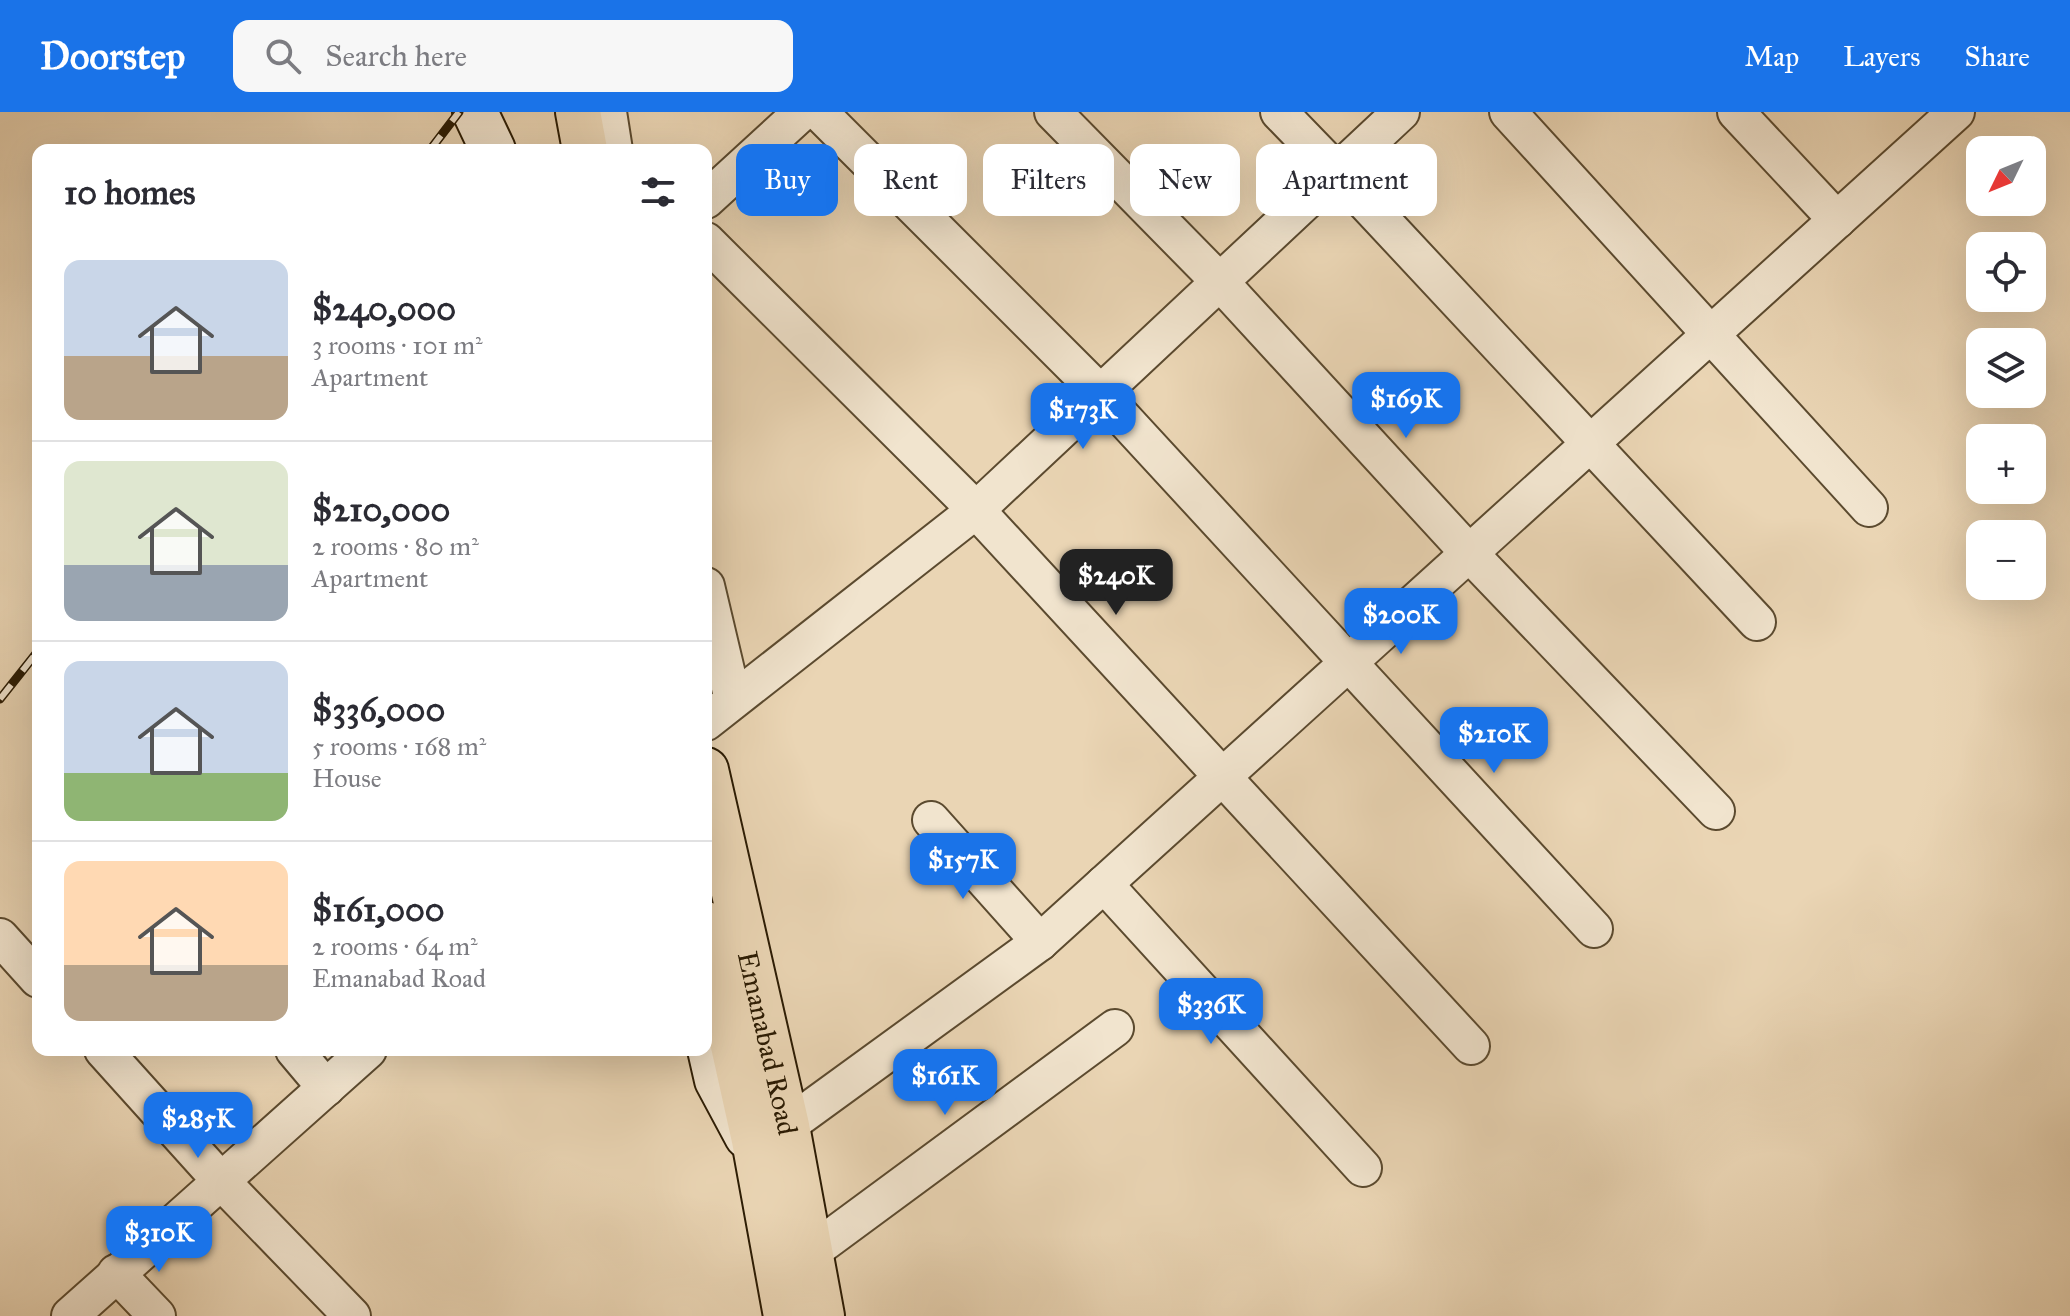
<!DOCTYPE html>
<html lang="en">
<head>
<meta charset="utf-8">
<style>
	:root { --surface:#fff; --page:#f7f7f7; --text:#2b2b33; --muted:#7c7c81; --line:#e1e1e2; --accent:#1a73e8 }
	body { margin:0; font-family:"IM FELL Great Primer",serif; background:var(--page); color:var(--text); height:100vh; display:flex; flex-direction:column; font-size:30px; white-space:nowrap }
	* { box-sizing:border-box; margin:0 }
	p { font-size:26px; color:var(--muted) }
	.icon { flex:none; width:44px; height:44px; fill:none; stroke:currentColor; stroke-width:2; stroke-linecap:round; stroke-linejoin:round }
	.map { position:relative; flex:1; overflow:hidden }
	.sheet { position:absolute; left:32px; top:32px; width:680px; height:912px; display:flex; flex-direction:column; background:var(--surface); border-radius:16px; box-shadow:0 8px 32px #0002 }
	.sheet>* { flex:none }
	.banner { position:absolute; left:736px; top:32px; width:760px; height:72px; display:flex; gap:16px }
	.needle { width:52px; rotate:227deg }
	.controls { position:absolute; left:1966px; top:24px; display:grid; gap:16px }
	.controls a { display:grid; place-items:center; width:80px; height:80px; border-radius:16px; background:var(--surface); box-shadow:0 8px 32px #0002; font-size:40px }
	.price { position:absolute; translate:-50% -68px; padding:0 18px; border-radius:16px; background:var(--accent); color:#fff; font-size:26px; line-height:52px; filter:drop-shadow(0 2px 4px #0008) }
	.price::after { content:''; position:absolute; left:50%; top:48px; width:24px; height:18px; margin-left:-12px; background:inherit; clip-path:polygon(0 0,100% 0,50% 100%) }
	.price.selected { background:#222; color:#fff }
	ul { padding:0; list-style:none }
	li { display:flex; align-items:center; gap:24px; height:200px; padding:0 32px }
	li+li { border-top:2px solid var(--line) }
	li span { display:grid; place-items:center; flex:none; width:224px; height:160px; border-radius:16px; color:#555 }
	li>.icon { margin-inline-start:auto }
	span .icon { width:96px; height:96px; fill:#fffc; stroke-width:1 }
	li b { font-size:34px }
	h2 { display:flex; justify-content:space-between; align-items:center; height:96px; padding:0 32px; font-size:34px }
	.pill { padding:0 28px; border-radius:16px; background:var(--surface); box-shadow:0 8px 32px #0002; font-size:28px; line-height:72px }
	.pill.selected { background:var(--accent); color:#fff }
	header { display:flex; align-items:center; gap:48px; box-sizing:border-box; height:112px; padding:0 40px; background:var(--accent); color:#fff }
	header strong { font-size:38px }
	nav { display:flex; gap:44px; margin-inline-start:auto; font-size:28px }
	.search { width:560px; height:72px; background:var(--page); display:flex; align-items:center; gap:20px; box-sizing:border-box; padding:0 28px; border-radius:16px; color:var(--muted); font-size:30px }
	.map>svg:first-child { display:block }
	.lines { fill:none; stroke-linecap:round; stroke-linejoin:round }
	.minor-casing { stroke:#5b4a2f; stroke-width:40 }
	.secondary-casing { stroke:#2b1b03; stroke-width:48 }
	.primary-casing { stroke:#2b1b03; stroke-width:48 }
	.minor { stroke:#f1e4ce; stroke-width:36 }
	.secondary { stroke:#f1e4ce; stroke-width:44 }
	.primary { stroke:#ead5b4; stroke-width:44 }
	.rail-casing { stroke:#2b1b03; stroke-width:9 }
	.rail { stroke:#f1e4ce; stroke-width:6; stroke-dasharray:18; stroke-linecap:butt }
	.labels { text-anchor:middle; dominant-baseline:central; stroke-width:6; stroke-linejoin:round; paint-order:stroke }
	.street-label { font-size:28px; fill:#2b1b03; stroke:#f1e4ce }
</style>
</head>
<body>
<header>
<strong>Doorstep</strong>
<div class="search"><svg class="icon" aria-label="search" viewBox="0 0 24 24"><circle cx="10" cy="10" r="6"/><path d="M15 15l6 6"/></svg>Search here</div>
<nav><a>Map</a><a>Layers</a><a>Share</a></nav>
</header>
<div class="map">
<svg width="2070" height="1204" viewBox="0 0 2070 1204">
	<rect width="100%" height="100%" fill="#ead5b4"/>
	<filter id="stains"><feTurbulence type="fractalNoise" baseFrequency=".0025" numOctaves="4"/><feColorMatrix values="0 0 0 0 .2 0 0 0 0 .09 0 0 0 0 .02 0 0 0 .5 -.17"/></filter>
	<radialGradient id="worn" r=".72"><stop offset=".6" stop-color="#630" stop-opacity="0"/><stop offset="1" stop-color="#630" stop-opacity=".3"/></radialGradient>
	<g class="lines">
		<defs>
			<g id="minor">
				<path d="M608,0L614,38"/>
				<path d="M819,0L1101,282L1594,817"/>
				<path d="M1053,0L1220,170L1469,441L1716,699"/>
				<path d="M1279,0L1337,60L1757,510"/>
				<path d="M1508,0L1869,396"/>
				<path d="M1736,0L1837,108"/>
				<path d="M706,88L802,0"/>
				<path d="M706,129L976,398L1471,934"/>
				<path d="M706,474L733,588"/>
				<path d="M706,610L976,398L1401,0"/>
				<path d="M931,708L1040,830"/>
				<path d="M1104,772L1363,1056"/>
				<path d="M0,825L38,867"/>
				<path d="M103,938L221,1069L352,1204"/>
				<path d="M294,938L326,976"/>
				<path d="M787,1014L1040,830L1956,0"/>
				<path d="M810,1141L1115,916"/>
				<path d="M116,1161L157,1204"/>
				<path d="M70,1204L368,938"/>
			</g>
			<g id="secondary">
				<path d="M475,0L493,38"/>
				<path d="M706,920L717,968L747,1024"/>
			</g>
			<g id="primary">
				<path d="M578,0L585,38"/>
				<path id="s1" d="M706,658L787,1014L822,1204"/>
				<path d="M706,812L754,1028L786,1204"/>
			</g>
		</defs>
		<!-- minor casing -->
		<use href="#minor" class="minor-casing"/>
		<!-- secondary casing -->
		<use href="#secondary" class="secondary-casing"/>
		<!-- primary casing -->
		<use href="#primary" class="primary-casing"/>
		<!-- minor -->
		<use href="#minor" class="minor"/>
		<!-- secondary -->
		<use href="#secondary" class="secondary"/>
		<!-- primary -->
		<use href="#primary" class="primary"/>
		<defs>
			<g id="rail">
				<path d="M430,38L459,0"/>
				<path d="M0,587L38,539"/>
			</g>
		</defs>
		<!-- rail casing -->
		<use href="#rail" class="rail-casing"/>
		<!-- rail -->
		<use href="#rail" class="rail"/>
	</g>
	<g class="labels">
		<!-- street labels -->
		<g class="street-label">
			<text stroke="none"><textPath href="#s1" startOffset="280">Emanabad Road</textPath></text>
		</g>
	</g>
	<rect width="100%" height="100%" filter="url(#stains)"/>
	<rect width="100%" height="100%" fill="url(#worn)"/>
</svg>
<div class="controls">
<a><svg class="needle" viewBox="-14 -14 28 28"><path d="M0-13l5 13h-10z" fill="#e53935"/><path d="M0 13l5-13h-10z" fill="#7c7c81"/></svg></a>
<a><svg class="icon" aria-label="locate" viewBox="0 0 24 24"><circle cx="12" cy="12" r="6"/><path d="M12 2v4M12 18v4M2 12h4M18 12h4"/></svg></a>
<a><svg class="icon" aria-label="layers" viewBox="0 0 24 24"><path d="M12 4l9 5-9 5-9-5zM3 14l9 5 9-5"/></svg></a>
<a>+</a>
<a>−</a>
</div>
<b class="price" style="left:1406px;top:328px">$169K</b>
<b class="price" style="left:1083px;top:339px">$173K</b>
<b class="price selected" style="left:1116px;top:505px">$240K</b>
<b class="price" style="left:1401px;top:544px">$200K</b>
<b class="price" style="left:1494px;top:663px">$210K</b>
<b class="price" style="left:963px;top:789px">$157K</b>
<b class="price" style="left:1211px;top:934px">$336K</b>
<b class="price" style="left:945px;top:1005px">$161K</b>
<b class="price" style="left:198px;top:1048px">$285K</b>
<b class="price" style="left:159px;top:1162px">$310K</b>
<div class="banner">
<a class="pill selected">Buy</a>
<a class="pill">Rent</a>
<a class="pill">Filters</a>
<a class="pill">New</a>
<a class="pill">Apartment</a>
</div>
<section class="sheet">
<h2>10 homes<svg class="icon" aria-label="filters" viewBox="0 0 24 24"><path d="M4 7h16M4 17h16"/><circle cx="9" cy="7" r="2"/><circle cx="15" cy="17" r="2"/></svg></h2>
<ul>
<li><span style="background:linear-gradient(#c9d6e8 60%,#b9a48a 0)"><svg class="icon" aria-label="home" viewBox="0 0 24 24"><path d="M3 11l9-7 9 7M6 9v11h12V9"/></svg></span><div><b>$240,000</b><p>3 rooms · 101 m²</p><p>Apartment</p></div></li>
<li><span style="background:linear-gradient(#dfe7d0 65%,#9aa5b1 0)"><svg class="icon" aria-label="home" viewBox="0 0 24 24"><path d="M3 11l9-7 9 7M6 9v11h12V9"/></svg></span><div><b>$210,000</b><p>2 rooms · 80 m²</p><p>Apartment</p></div></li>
<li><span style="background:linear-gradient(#c9d6e8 70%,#8fb573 0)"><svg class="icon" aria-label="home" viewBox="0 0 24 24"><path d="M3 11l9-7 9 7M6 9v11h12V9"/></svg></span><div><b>$336,000</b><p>5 rooms · 168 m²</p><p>House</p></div></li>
<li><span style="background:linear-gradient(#ffd9b3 65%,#b9a48a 0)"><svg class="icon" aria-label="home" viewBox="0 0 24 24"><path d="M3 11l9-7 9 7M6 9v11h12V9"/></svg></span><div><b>$161,000</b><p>2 rooms · 64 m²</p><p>Emanabad Road</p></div></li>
</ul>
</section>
</div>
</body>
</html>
